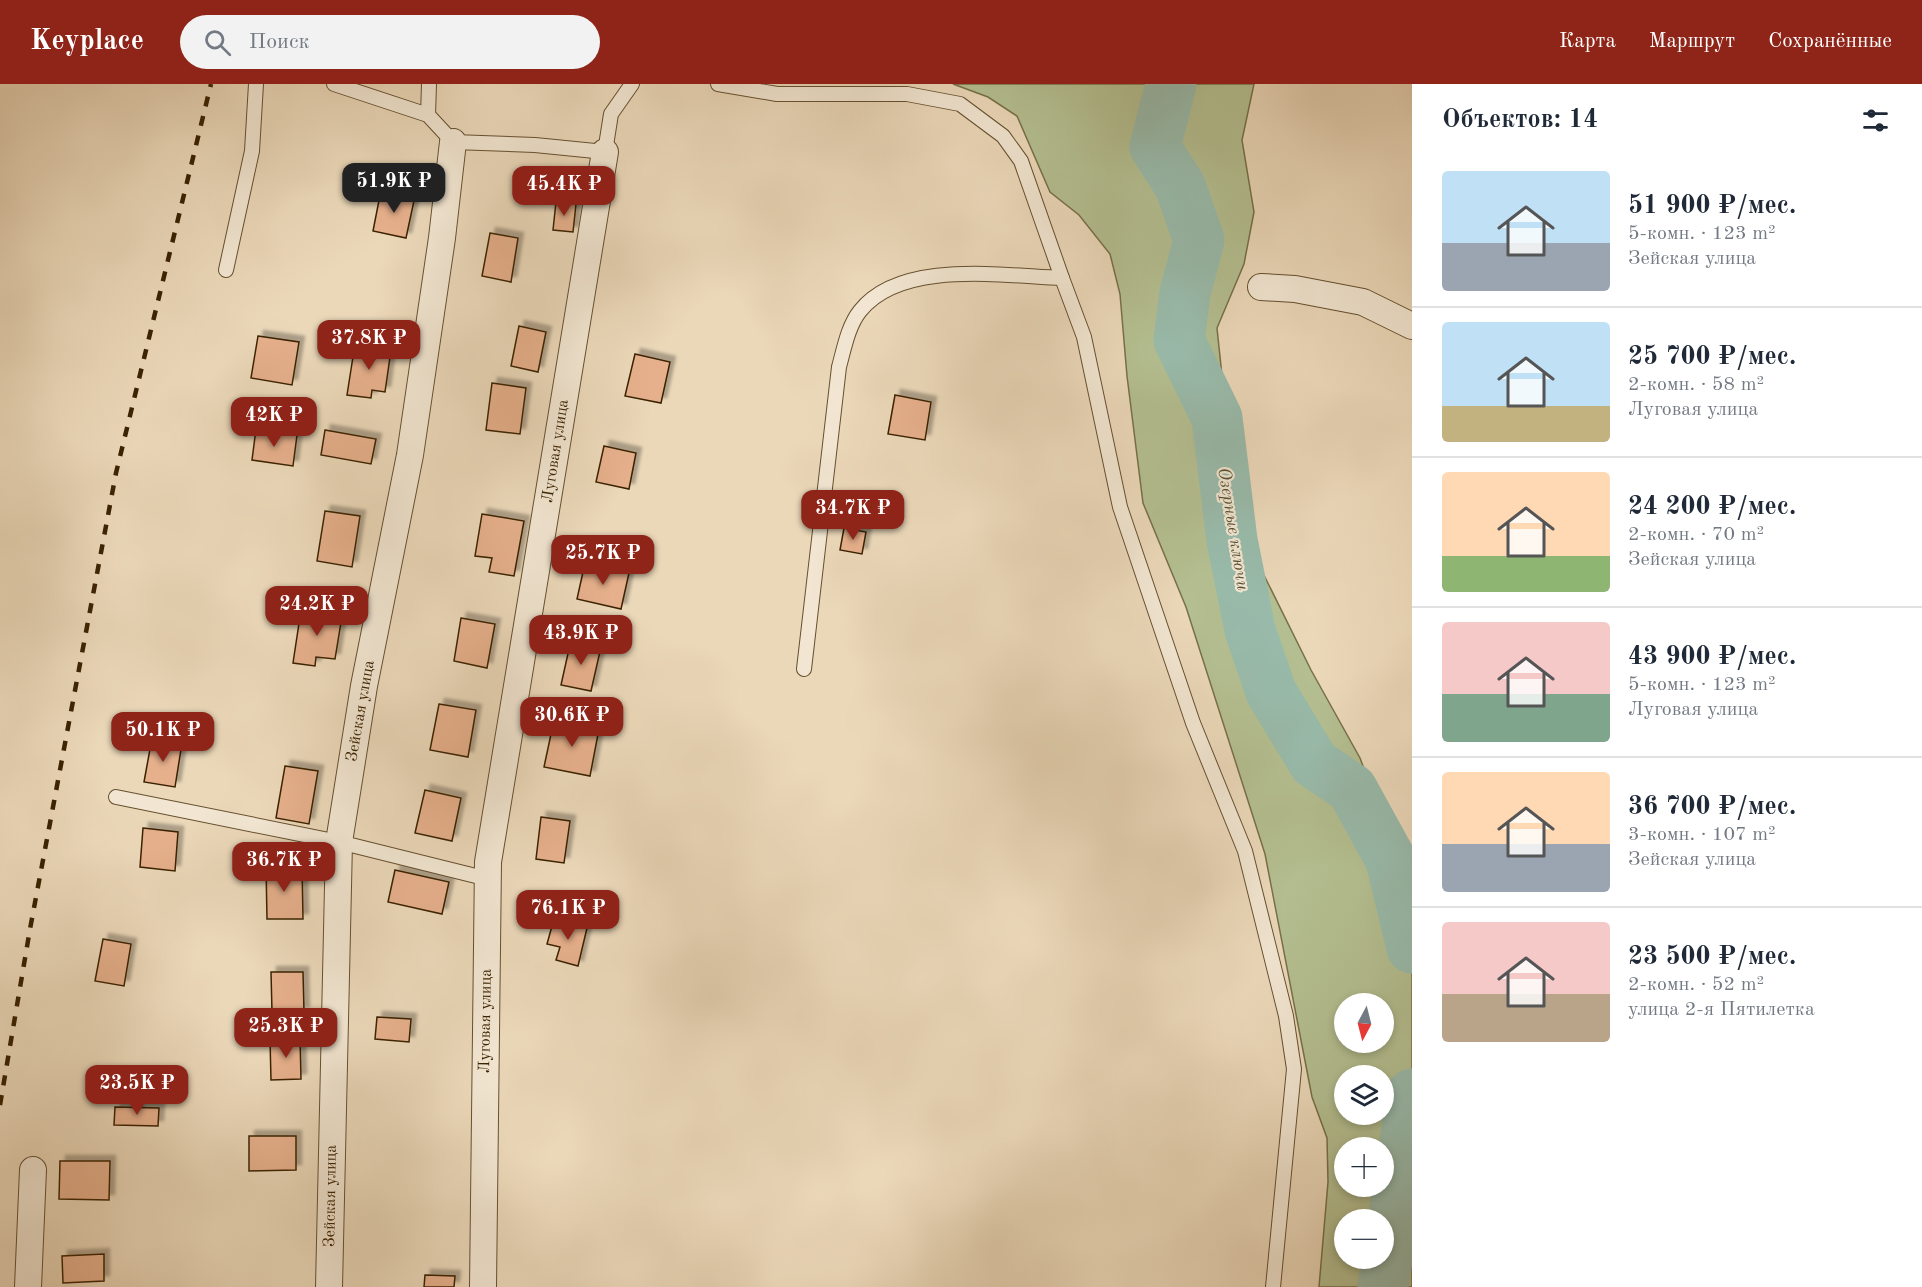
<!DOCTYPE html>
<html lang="ru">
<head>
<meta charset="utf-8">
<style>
	:root { --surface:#fff; --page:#f2f2f3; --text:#1f2937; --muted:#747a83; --line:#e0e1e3; --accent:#8f2418 }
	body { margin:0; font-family:"Old Standard TT",serif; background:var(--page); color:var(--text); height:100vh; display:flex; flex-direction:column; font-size:22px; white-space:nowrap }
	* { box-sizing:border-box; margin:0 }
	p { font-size:20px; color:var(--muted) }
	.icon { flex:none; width:33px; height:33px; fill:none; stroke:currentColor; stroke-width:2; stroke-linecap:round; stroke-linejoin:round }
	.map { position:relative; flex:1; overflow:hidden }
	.drawer { display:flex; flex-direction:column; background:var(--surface); width:510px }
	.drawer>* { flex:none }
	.needle { width:39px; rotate:187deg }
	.tools { position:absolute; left:1334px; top:909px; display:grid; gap:12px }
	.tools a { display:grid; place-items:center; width:60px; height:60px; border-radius:50%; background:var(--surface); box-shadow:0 3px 9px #0003; font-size:30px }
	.price { position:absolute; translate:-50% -51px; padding:0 14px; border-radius:12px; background:var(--accent); color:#fff; font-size:20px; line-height:39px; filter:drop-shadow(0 2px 3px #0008) }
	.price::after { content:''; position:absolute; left:50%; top:36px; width:18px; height:14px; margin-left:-9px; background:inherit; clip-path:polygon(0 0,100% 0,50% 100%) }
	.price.current { background:#222; color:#fff }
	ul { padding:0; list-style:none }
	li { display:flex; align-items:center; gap:18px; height:150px; padding:0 30px }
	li+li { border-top:2px solid var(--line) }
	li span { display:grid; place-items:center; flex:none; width:168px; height:120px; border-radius:6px; color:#555 }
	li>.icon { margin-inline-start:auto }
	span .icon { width:72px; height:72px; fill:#fffc; stroke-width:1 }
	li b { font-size:26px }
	h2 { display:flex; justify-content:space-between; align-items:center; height:72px; padding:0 30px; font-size:26px }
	header { display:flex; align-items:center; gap:36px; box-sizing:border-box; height:84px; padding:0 30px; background:var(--accent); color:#fff }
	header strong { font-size:28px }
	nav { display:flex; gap:33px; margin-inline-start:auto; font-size:21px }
	.search { width:420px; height:54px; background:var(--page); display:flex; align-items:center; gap:15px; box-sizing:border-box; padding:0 21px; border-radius:33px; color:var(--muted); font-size:22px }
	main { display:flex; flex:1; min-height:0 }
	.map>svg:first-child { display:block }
	.green { fill:#b4bf91; stroke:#777049; stroke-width:1.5; fill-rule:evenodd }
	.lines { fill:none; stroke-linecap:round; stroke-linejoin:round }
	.river { stroke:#99bbab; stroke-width:51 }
	.building { fill:#e6b08c; stroke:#3a2201; stroke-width:1.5; filter:url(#shadow) }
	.lane-casing { stroke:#66502f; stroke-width:16 }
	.street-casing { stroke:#66502f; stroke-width:28 }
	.lane { stroke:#f2e6d2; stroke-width:14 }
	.street { stroke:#f2e6d2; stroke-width:26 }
	.rail { stroke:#3a2201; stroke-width:4.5; stroke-dasharray:10 10; stroke-linecap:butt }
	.labels { text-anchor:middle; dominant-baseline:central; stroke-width:4.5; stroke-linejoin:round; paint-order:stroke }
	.street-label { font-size:16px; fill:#3a2201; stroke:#f2e6d2 }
	.water-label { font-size:18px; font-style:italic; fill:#565034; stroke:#f2e6d2 }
</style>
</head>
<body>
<header>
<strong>Keyplace</strong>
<div class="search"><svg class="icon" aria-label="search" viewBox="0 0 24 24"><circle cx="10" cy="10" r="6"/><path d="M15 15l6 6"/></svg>Поиск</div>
<nav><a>Карта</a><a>Маршрут</a><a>Сохранённые</a></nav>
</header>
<main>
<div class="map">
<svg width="1412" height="1203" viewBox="0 0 1412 1203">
	<defs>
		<filter id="shadow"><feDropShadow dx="5.5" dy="-5.5" stdDeviation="1.5" flood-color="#0004"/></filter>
	</defs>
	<rect width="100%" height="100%" fill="#ebd8b9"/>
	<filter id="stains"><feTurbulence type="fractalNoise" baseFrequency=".00333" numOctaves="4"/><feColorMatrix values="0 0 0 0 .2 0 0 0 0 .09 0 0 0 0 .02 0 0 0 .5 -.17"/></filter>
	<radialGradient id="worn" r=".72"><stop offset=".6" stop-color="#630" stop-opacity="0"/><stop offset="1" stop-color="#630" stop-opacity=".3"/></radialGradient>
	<!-- green -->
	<path class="green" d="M953,0H1254L1242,56L1254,128L1244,180L1217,244L1225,320L1252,467L1311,586L1360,674L1412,814V1203H1319L1328,1098L1327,1054L1312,1013L1265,770L1186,523L1143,419L1127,292L1120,210L1110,170L1079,131L1050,108L1017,32L988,13ZM1344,920H1383V958H1344ZM1344,992H1383V1030H1344ZM1344,1064H1383V1102H1344ZM1344,1136H1383V1174H1344Z"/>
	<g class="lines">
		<!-- river -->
		<g class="river">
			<path d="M1171,0L1155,63L1180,102L1199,156L1185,209L1179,256L1217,334L1232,456L1250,546L1271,608L1314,679L1352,705L1391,776L1412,864"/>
			<path d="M1383,1203L1412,1010"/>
		</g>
	</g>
	<!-- building -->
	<g class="building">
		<path d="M381,106L415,112L406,154L373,147Z"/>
		<path d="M556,118L576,120L573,148L553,146Z"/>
		<path d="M490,149L518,154L511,198L482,192Z"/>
		<path d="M519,242L546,248L538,288L511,282Z"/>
		<path d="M258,252L299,258L292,301L251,294Z"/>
		<path d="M355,260L391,266L385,308L372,306L371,314L347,311Z"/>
		<path d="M635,270L670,278L661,319L625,312Z"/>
		<path d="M492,299L526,304L520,350L486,346Z"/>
		<path d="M895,311L931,318L925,356L888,350Z"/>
		<path d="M256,345L297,351L293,382L252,376Z"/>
		<path d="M325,346L376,355L371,380L321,371Z"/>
		<path d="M604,362L636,369L629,405L596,398Z"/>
		<path d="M325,427L360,432L352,483L317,477Z"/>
		<path d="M482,430L524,437L514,492L489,488L492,474L475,472Z"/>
		<path d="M844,444L866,448L862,470L840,466Z"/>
		<path d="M585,479L629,489L621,525L577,515Z"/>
		<path d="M301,526L342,532L335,575L316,573L315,582L293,579Z"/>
		<path d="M461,534L495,540L487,584L454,577Z"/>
		<path d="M571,556L601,563L591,607L561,601Z"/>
		<path d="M439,620L476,626L468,673L430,666Z"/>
		<path d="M554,636L599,645L590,692L544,683Z"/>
		<path d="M152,654L182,659L175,703L144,698Z"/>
		<path d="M285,682L318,687L309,740L276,734Z"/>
		<path d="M425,706L461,714L452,757L415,749Z"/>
		<path d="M541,733L570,737L564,779L536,775Z"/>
		<path d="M143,744L178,748L175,787L140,783Z"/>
		<path d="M266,782H302L303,835H267Z"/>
		<path d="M395,786L449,798L442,830L388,818Z"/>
		<path d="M554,835L587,844L578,882L556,876L560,863L547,860Z"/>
		<path d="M103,855L131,860L124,902L95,897Z"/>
		<path d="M271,888H303L304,928H272Z"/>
		<path d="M377,933L411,935L409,958L375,955Z"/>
		<path d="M300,954L301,995L271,996L270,955Z"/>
		<path d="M115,1023L159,1024L158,1042L114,1041Z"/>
		<path d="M249,1052H296V1086L249,1087Z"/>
		<path d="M60,1077H110L109,1116L59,1115Z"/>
		<path d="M104,1170V1197L63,1199L62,1172Z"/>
		<path d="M425,1191L455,1192L454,1203H424Z"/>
	</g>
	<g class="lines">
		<defs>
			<g id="lane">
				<path d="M334,0L428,31L453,58L535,61L605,68L611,30L632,0"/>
				<path d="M718,0L777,10H907L960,20L1003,52L1021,77L1062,194C1004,192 901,175 860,227C848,242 844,265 839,283L804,585"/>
				<path d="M428,31L429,0"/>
				<path d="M226,186L252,67L256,0"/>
				<path d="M1062,194L1084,253L1120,423L1193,639L1245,767L1286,932L1294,985L1273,1203"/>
				<path d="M116,713L339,758L488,795"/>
			</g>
			<g id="street">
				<path d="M1261,203L1295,205L1363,218L1412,242"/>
				<path d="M28,1203L33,1086"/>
				<path d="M329,1203L339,758L364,602L410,371L442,154L453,58"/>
				<path d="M483,1203L488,778L605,68"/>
			</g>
		</defs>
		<!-- lane casing -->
		<use href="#lane" class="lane-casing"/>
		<!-- street casing -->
		<use href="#street" class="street-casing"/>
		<!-- lane -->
		<use href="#lane" class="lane"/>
		<!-- street -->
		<use href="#street" class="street"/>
		<!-- rail -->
		<path class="rail" d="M0,1021L30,845L116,389L211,0"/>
	</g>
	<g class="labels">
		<!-- street labels -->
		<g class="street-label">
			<text transform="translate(556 367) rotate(-81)">Луговая улица</text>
			<text transform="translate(361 627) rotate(-80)">Зейская улица</text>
			<text transform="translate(486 937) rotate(-89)">Луговая улица</text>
			<text transform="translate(331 1112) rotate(-89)">Зейская улица</text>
		</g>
		<!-- water labels -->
		<g class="water-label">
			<text transform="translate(1233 445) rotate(81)">Озерные ключи</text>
		</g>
	</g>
	<rect width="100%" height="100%" filter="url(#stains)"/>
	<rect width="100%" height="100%" fill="url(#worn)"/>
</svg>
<div class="tools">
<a><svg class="needle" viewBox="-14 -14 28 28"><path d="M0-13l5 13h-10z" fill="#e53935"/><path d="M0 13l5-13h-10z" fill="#747a83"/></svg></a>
<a><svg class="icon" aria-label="layers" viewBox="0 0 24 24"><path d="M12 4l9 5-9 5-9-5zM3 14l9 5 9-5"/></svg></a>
<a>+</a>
<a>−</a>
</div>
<b class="price current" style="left:394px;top:130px">51.9K ₽</b>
<b class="price" style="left:564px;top:133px">45.4K ₽</b>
<b class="price" style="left:369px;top:287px">37.8K ₽</b>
<b class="price" style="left:274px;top:364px">42K ₽</b>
<b class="price" style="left:853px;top:457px">34.7K ₽</b>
<b class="price" style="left:603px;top:502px">25.7K ₽</b>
<b class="price" style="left:317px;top:553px">24.2K ₽</b>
<b class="price" style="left:581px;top:582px">43.9K ₽</b>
<b class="price" style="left:572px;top:664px">30.6K ₽</b>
<b class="price" style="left:163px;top:679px">50.1K ₽</b>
<b class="price" style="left:284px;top:809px">36.7K ₽</b>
<b class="price" style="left:568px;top:857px">76.1K ₽</b>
<b class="price" style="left:286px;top:975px">25.3K ₽</b>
<b class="price" style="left:137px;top:1032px">23.5K ₽</b>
</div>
<section class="drawer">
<h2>Объектов: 14<svg class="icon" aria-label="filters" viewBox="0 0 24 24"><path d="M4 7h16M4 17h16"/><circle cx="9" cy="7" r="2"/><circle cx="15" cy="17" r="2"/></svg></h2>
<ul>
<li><span style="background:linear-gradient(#bfe0f5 60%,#9aa5b1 0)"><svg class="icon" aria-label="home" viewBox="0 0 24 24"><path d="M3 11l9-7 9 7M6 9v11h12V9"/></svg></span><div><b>51 900 ₽/мес.</b><p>5-комн. · 123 m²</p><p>Зейская улица</p></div></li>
<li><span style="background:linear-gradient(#bfe0f5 70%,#c2b280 0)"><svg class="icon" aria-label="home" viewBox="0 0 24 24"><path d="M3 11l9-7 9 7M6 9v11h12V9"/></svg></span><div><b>25 700 ₽/мес.</b><p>2-комн. · 58 m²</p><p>Луговая улица</p></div></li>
<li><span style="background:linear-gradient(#ffd9b3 70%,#8fb573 0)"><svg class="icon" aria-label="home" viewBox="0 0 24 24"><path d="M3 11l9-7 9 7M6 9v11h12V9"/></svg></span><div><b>24 200 ₽/мес.</b><p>2-комн. · 70 m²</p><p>Зейская улица</p></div></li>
<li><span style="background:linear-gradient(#f6c9c9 60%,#7fa58c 0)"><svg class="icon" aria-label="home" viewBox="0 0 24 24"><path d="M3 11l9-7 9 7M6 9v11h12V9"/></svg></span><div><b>43 900 ₽/мес.</b><p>5-комн. · 123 m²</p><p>Луговая улица</p></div></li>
<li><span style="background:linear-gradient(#ffd9b3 60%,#9aa5b1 0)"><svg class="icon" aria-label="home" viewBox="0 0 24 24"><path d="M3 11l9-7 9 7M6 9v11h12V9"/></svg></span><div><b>36 700 ₽/мес.</b><p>3-комн. · 107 m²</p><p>Зейская улица</p></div></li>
<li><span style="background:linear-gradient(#f6c9c9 60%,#b9a48a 0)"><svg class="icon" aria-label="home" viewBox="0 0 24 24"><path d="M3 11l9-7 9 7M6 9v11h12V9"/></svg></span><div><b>23 500 ₽/мес.</b><p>2-комн. · 52 m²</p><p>улица 2-я Пятилетка</p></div></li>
</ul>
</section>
</main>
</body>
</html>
